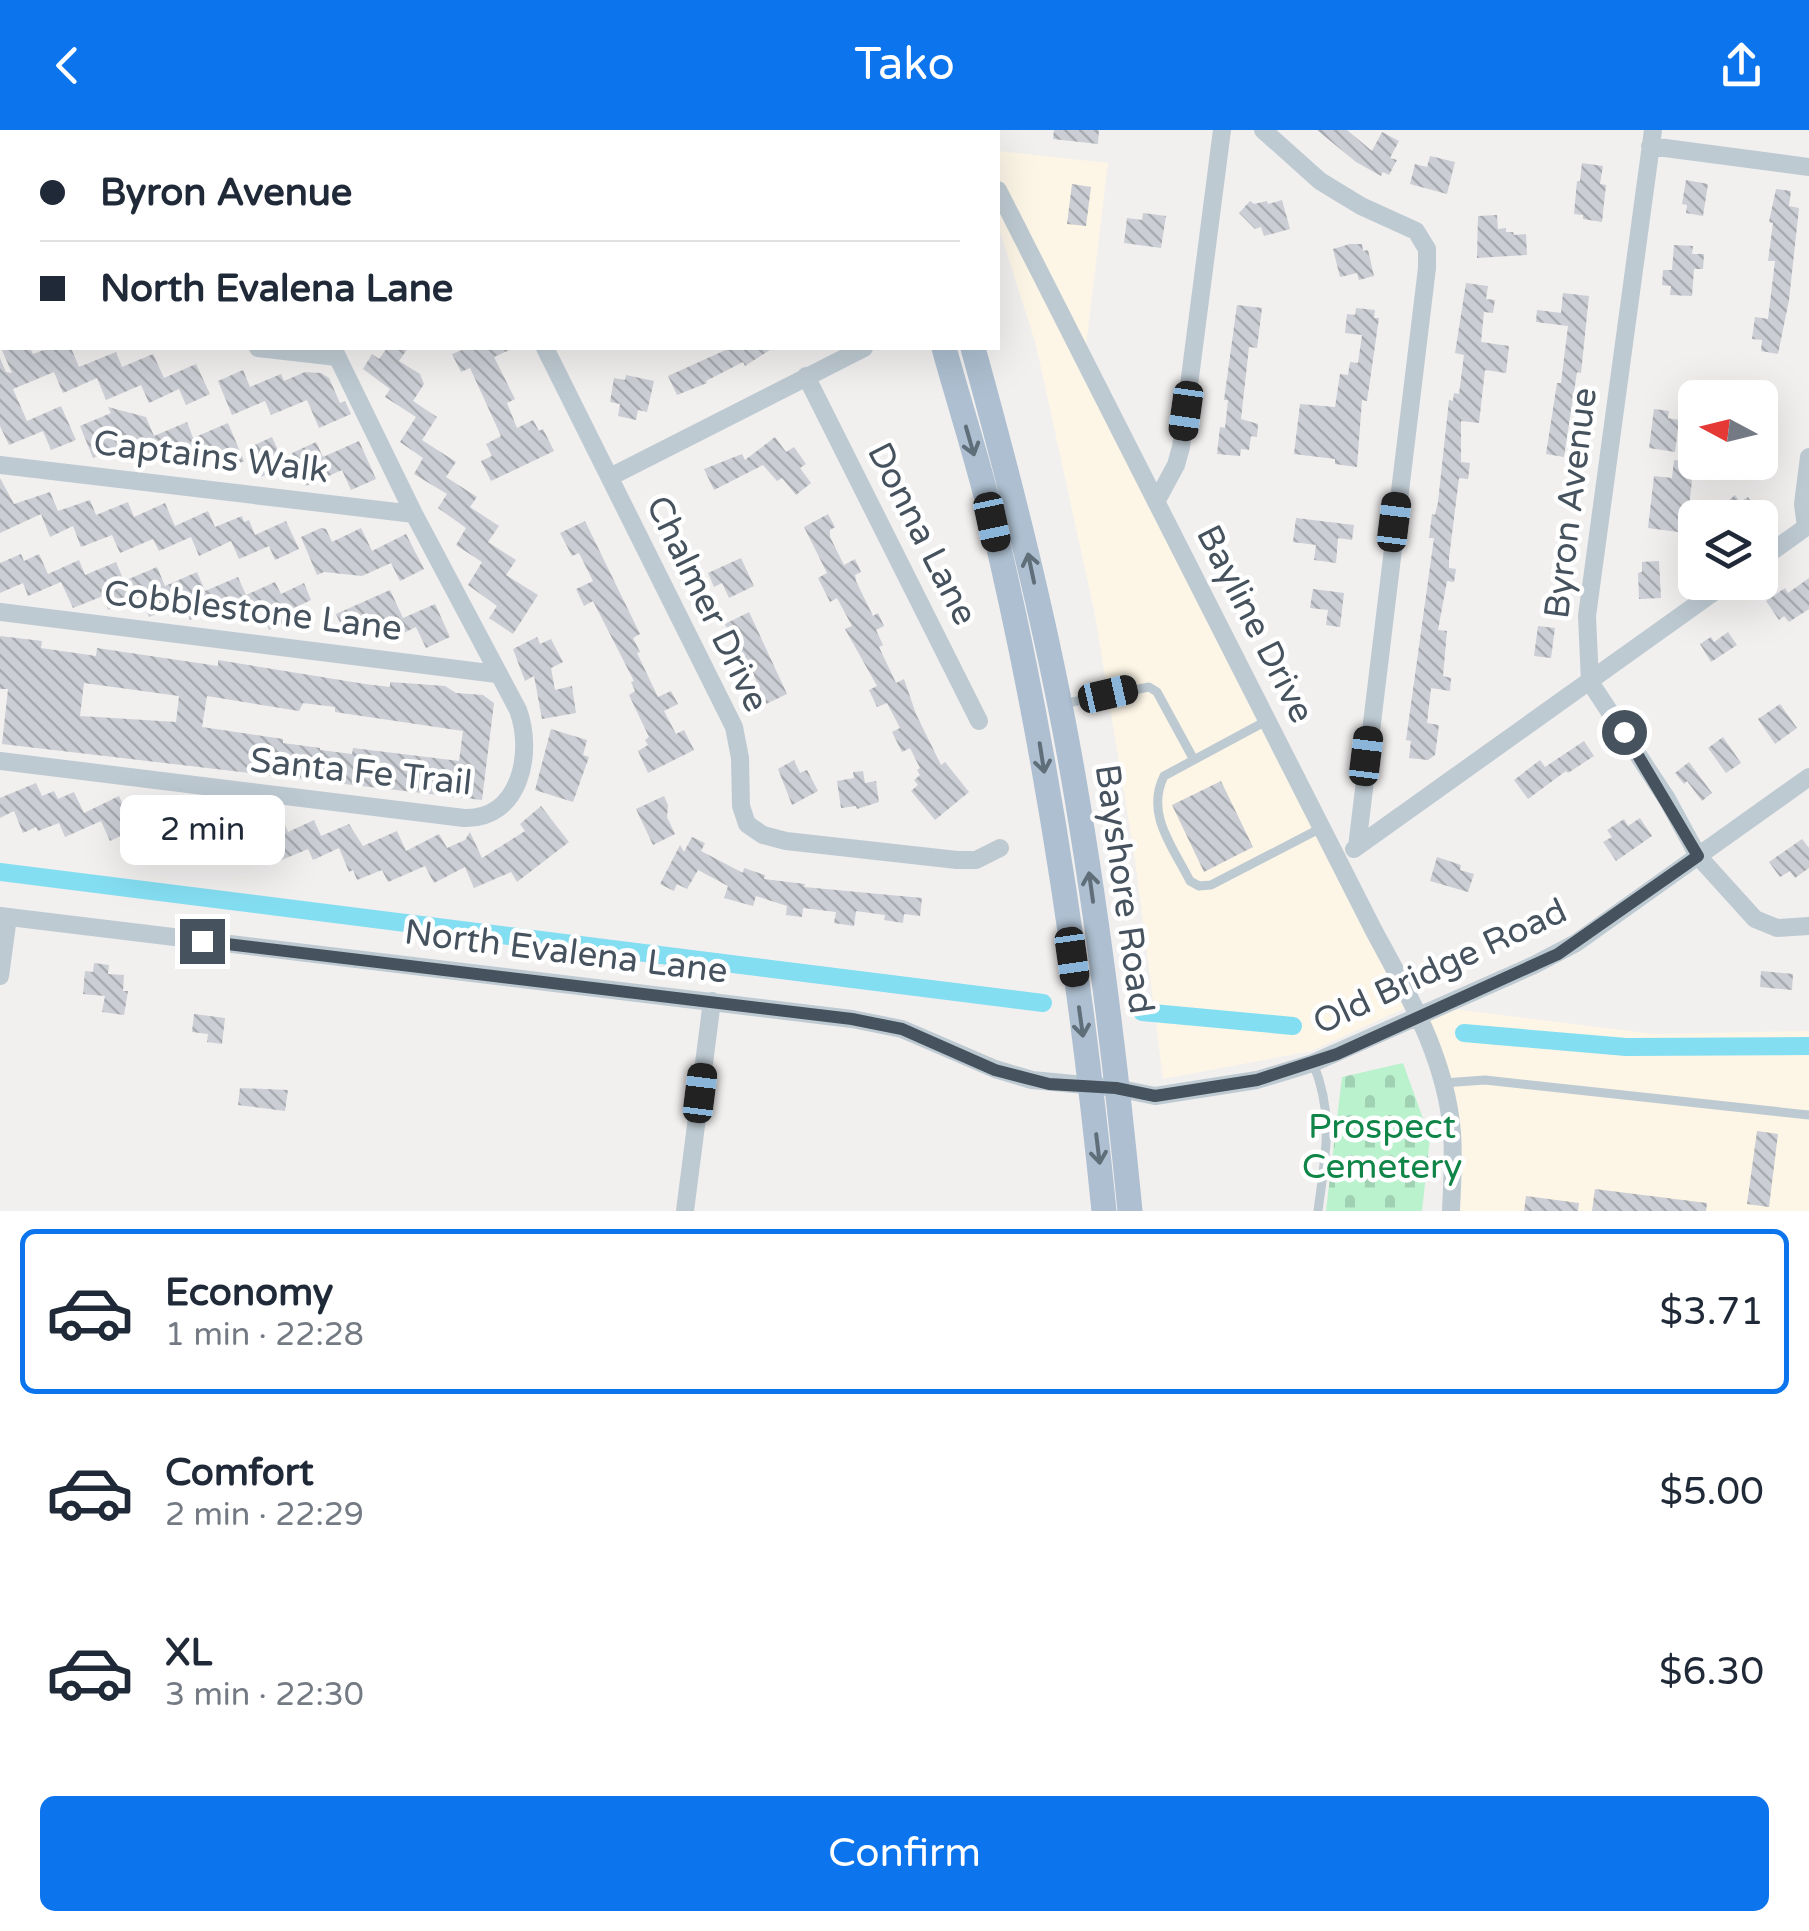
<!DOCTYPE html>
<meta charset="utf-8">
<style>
body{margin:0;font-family:"Varela Round",sans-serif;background:#f6f6f7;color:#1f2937;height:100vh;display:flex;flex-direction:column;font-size:38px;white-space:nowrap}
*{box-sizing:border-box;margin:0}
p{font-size:32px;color:#747a83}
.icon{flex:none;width:55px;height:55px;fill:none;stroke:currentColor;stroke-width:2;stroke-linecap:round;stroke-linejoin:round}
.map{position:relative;height:1081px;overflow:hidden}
.details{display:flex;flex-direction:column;background:#fff;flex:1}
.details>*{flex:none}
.top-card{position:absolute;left:0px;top:0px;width:1000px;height:220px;box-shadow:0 10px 40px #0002;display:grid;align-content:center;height:220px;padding:0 40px;background:#fff}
.needle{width:65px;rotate:277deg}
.tools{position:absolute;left:1678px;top:250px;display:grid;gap:20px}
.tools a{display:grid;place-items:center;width:100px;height:100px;border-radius:15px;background:#fff;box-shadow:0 10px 40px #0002;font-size:50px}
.end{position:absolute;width:45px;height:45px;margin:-22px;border:12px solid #46535e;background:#fff;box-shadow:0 0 0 5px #fff}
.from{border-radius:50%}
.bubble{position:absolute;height:70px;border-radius:15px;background:#fff;box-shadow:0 10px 40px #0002;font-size:32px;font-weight:600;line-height:70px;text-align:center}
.car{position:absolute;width:30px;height:60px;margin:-30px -15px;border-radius:12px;box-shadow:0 0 8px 2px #0007;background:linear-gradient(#222 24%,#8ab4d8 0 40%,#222 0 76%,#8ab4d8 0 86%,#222 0)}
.top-card b{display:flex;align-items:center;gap:35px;height:95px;font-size:38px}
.top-card b+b{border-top:2px solid #e0e1e3}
.top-card i{width:25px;height:25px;background:#1f2937}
ul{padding:18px 0 0;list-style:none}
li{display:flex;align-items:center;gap:30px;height:165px;margin:0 20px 15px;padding:0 20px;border:5px solid transparent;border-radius:15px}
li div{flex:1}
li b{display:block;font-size:38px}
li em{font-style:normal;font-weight:600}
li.on{border-color:#0c75ee}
li>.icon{width:90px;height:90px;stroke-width:1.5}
.primary-button{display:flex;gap:20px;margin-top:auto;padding:20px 40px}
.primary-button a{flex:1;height:115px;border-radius:15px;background:#0c75ee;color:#fff;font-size:40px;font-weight:600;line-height:115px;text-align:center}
header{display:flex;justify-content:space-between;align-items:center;height:130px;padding:0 40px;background:#0c75ee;color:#fff;font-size:45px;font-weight:600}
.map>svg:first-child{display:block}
</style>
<header><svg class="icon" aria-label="back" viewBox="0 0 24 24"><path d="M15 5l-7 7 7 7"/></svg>Tako<svg class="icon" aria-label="share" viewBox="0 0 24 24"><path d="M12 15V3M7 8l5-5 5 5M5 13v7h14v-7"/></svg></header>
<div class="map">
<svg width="1809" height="1081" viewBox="0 0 1809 1081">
<defs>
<pattern id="cemetery-stones" width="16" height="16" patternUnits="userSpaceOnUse" patternTransform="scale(2.5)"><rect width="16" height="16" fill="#baf2ce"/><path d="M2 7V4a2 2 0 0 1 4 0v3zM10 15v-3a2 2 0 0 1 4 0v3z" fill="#a1d1b3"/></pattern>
<pattern id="building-back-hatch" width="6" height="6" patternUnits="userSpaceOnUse" patternTransform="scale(2.5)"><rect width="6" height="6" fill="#cbced4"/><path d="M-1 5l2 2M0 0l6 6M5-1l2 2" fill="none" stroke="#a7aaaf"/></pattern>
</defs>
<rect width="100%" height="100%" fill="#f2efef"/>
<!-- commercial -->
<path fill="#fdf6e7" d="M998 21 1108 33 1086 216 1414 874 1654 904 1809 901V1081H1449V987L1414 874 1311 921 1163 949 1135 729 1094 480 1036 215 998 95Z"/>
<!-- cemetery -->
<path fill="url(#cemetery-stones)" d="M1403 933 1430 1008 1422 1081H1326L1342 947Z"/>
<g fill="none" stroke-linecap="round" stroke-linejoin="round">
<!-- canal -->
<path stroke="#84def2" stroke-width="18" d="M0 742 1043 873
M1142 882 1293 896
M1464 903 1626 917 1809 916"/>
</g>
<!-- building -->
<path fill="url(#building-back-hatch)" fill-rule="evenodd" d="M1054 0H1099L1098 14 1053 9Z
M1317 0H1347L1372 21 1382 2 1399 11 1390 28 1397 30 1389 45 1383 42 1381 46 1356 32Z
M1430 26 1455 32 1447 64 1410 54 1415 34 1427 37Z
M1582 33 1603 36 1600 54 1606 55 1602 92 1583 89V85L1574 84 1577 51H1580Z
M1686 50 1708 54 1703 86 1686 83 1687 75 1682 74Z
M1072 54 1091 57 1086 96 1067 94Z
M1776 59 1791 61 1789 76 1799 78 1789 170 1778 224 1761 221 1762 210 1752 209 1755 187 1768 189 1775 131H1768L1773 93 1769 92Z
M1282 70 1290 99 1264 106 1261 97 1255 99 1239 83 1250 71 1254 74 1267 71 1268 74Z
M1143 83 1166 86 1161 118 1124 113 1127 88 1142 90Z
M1497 85 1498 99 1506 98V102H1513L1514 105 1526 104 1527 125 1477 128 1478 86Z
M1350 114H1362L1363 121 1368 120 1374 146 1359 150 1357 143 1340 147 1333 119Z
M1674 115 1693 116 1692 124H1704L1703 139H1694L1692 166 1670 165 1671 156 1662 155 1663 140H1672Z
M1466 153 1488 156 1486 169 1495 170 1493 183 1484 182 1481 212 1509 216 1506 243 1485 240 1479 293 1461 291V332L1470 333 1468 349 1459 348 1449 428V438L1456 439 1454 452 1447 451 1438 500 1447 501 1443 546 1451 548 1450 561 1431 558 1427 593 1439 595 1435 625 1428 630 1409 628 1411 611 1406 610 1434 408H1429L1432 384 1435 385 1438 372 1449 270 1453 271 1454 263 1459 264 1464 225 1455 223Z
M1563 163 1589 166 1581 243 1577 242 1564 327 1546 324 1557 253H1561L1568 196 1536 192 1537 180 1561 183Z
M1237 175 1262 178 1257 218 1249 217 1241 289 1258 294 1257 307 1251 306 1249 320 1241 319 1240 326 1217 324 1220 297 1225 298 1228 270H1224Z
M1356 178 1375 180 1374 188H1379L1367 271 1362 270 1357 337 1335 334V329L1294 324 1300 274 1335 277 1340 244 1348 245 1350 232 1358 233 1362 205 1345 203 1347 184 1355 185Z
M1 218H30L33 224 49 218H71L79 237 116 222 122 237 153 224 164 248 196 234 210 264 186 275 179 259 149 273 141 255 106 270 97 248 63 263 54 242 13 259 27 291 61 276 76 310 51 320 43 301 9 315 0 296V228L6 242 12 243Z
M387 218H408L399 231 420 244 424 254 413 271 437 287 422 310 456 332 446 347 477 367 470 377 499 396 488 412 516 430 506 445 538 465 513 504 489 488 497 476 468 455 482 432 456 415 466 398 438 378 447 364 414 344 423 328 400 312 416 287 385 267 390 259 363 239 372 224 379 229Z
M467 218H514L494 227 515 269 507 273 517 298 533 290 539 301 543 299 554 321 491 351 481 331 492 326 486 314 501 306 470 238 461 242 452 224Z
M730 218H773L745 236 743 232 706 251 707 253 677 265 668 246Z
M243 240 250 257 281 244 284 251 305 242 321 243 329 248 340 273 345 271 351 284 319 298 307 270 271 285 265 271 232 285 218 251Z
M626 245 654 251 647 282 638 280 636 290 618 286 620 274 610 272 614 248 625 250Z
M108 277 146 287 154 306 187 292 193 308 228 293 244 331 221 342 214 328 188 340 184 331 177 334 171 319 137 331 129 313 93 328 80 296 111 283Z
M1654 279 1669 281 1668 288 1679 290 1675 322 1649 318Z
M272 307 285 336 261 347 248 318Z
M775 307 786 322 794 317 806 334 800 338 811 353 796 365 782 348 777 351 763 335 714 360 704 339 742 324 745 330Z
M359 311 376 349 351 360 342 340 306 356 292 323 316 312 323 327Z
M1674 330 1689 332 1688 341 1693 342 1686 403 1648 398 1654 346 1672 348Z
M0 348 14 374 50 362 58 381 90 370 96 385 128 372 134 387 165 373 175 396 208 381 215 397 242 386 244 392 249 390 255 405 286 391 299 419 275 430 269 416 239 429 231 411 199 426 191 407 159 421 153 409 120 423 112 405 81 417 73 396 50 407 41 384 0 403Z
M1735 365 1740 372 1748 367 1758 381 1749 388H1707Z
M828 384 835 397 830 400V407L844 435 855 429 861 442 855 445 856 451 873 486 878 483 884 496 876 500 883 515 879 517 896 553 904 549 916 584 941 635 945 632 969 662 935 690 911 661 918 655 914 650 920 645 917 640 920 638 910 618 902 622 892 602 900 598 887 573 877 577 869 560 877 556 845 499 852 496 837 468 830 472 818 448 827 443 804 397Z
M1296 388 1354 395 1352 410 1338 408 1336 433 1314 430 1316 415 1293 412Z
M585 391 640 504 633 508 640 522 637 523 658 567 671 561 678 574 664 581 676 604 684 600 694 620 648 643 638 621 648 615 645 610 649 607 629 565 635 561 631 552 634 551 593 471 584 476 576 459 593 451 579 423 572 426 560 403Z
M321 398 326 399 332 412 361 398 372 421 406 404 424 439 400 451 391 433 362 446 324 442 317 445 301 407Z
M21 424 24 431 39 424 48 444 79 430 85 445 116 432 124 451 157 437 165 456 197 442 205 461 238 447 246 465 275 452 281 464 304 453 311 470 292 479 296 488 269 500 259 476 227 490 221 476 190 490 183 472 149 487 141 467 108 480 103 466 73 478 61 452 28 466 23 453 0 463V433Z
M741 428 754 456 729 468 722 453 714 457 708 443Z
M1659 431 1661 468 1639 469 1638 443 1642 442V432Z
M1809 448V479L1789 492 1784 486 1779 490 1766 471 1785 458 1788 463Z
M1313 459 1344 463 1340 497 1326 495 1328 480 1310 478Z
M390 460 403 488 435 474 450 507 426 518 416 497 385 512 376 493 346 506 336 484Z
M749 482 787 564 766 574 747 529 741 532 725 494Z
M1538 496 1555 498 1551 528 1534 526Z
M1728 502 1737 515 1711 532 1700 514 1711 507 1714 512Z
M0 506 42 511 41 518 96 526 97 518 218 536V530L365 554 390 557V552L445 556 456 563 483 565 494 573 482 670 2 614 8 559H0ZM84 553 179 566 176 592 80 586ZM207 566 299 581 303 573 335 577V582L463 601 459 631 353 618 352 624 320 620V618L283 613V609L202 597Z
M537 507 540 514 551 509 563 532 551 538 555 560 572 556 576 583 542 589 534 546 525 551 513 519Z
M1780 574 1797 598 1775 614 1758 589Z
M551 599 587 610 583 625 589 627 573 672 535 660Z
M1723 607 1741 633 1726 643 1708 618Z
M1584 611 1594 626 1568 643 1566 641 1528 669 1514 650 1540 630 1545 637Z
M794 630 800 643 807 640 818 661 792 675 778 639Z
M1689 632 1712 663 1702 671 1687 651 1684 654 1675 643Z
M863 641 865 653 876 651 879 672 857 679 856 676 841 678 837 651 854 648 853 642Z
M1221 651 1253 717 1204 742 1172 675Z
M36 653 42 666 54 661 58 669 74 662 84 683 119 666 128 686 158 673 165 691 198 677 205 692 221 686 224 692 240 685 247 702 282 688 288 702 314 690 321 706 349 694 363 716 397 701 406 721 439 704 447 718 465 710 470 702 482 728 525 701 520 694 541 676 569 712 517 752 511 742 474 758 465 737 434 753 425 736 388 752 382 740 357 750 353 740 349 742 339 718 313 730 308 719 272 734 266 719 232 734 224 716 192 729 183 709 149 723 138 698 110 711 101 691 65 707 59 693 38 701 36 697 23 703 14 681 0 688V668Z
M664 666 668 675 667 687 675 704 653 715 636 679Z
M1640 688 1652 706 1616 731 1603 712 1612 707 1607 700 1624 689 1628 696Z
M692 707 705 713 701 721 743 743 744 738 765 745 764 749 805 754 804 757 922 768 920 786 904 784 903 793 884 790 885 785 856 781 854 796 834 793 836 782 803 778 802 787 786 785 787 776 756 766 753 776 724 768 728 756 698 740 687 759 677 754 674 761 660 754 680 715 684 722Z
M1802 709 1809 718V738L1795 748 1790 741 1780 747 1769 732Z
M1437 727 1461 735 1460 740 1474 744 1468 762 1430 751Z
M94 833 109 835 108 844 124 845 123 861H128L124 885 102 882 105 866 83 864 85 841 93 842Z
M1761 841 1793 844 1792 860 1760 857Z
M194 884 225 888 222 914 207 912 208 904 192 902Z
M240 958 288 960 285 981 238 975Z
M1757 1001 1778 1004 1769 1077 1747 1074Z
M1595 1059 1707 1073 1706 1081H1592Z
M1526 1066 1579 1073 1578 1081H1524Z"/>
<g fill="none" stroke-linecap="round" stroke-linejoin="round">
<!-- service -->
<path stroke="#becad2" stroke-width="9" d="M1062 574 1149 557 1157 562 1194 630
M1268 590 1164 646C1145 684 1173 717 1190 751L1199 756 1211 755 1323 697
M1313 933C1335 986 1325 1026 1318 1081
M1443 953 1485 950 1809 985"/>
<!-- minor -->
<path stroke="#becad2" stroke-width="18" d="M225 0 226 2
M1263 0 1320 51 1361 76 1416 101 1427 119V138L1357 717
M1653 0 1587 486 1590 552 1667 669 1698 726 1755 789 1777 798 1809 796
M760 2 765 0
M1650 16 1809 37
M0 37H2
M998 60 1374 801C1409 866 1446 928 1452 1003 1454 1029 1452 1055 1451 1081
M0 187H2
M258 218 337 227
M545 218 734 597 740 628 741 676 747 694 763 705 786 711 957 730H976L1000 718
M806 246 979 591
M0 335 414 384
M610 347 864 218
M1156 372 1176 335 1181 317 1222 0
M1806 397 1803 374 1809 327
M1760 430 1809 395
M0 482 497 544
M0 631 464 688C520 690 534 623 518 580L414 384 333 218
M1354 719 1728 452
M0 786 852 889 902 899 995 939 1032 950 1116 958 1155 966 1257 950 1313 933 1534 835 1576 813 1809 647
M0 846 8 787
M685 1081 712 871"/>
<!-- primary -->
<path stroke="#adbfd0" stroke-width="25" d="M873 0 874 2
M905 0 906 2
M944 218C960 276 979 334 993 393 1047 618 1081 850 1104 1081
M973 218C1012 359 1048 501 1073 645 1098 789 1116 936 1130 1081"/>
</g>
<!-- one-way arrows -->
<defs><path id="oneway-shaft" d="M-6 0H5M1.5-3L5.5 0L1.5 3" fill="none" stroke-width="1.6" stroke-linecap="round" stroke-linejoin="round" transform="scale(2.5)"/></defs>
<g stroke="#606e7a">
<use href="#oneway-shaft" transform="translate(970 311) rotate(74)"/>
<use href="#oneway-shaft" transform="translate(1031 438) rotate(-102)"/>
<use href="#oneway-shaft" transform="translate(1042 628) rotate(81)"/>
<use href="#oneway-shaft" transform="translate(1091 757) rotate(-98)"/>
<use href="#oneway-shaft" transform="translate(1081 892) rotate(82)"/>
<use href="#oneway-shaft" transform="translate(1098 1019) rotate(83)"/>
</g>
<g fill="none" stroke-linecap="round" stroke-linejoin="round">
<!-- route -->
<path stroke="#46535e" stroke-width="12" d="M202 811 852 889 902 899 995 940 1049 954 1116 958 1155 966 1257 950 1337 924 1558 824 1698 726 1624 602"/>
</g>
<g text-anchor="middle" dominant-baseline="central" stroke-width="9" stroke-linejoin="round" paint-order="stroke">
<!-- street labels -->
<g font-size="35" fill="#46535e" stroke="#fff">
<text transform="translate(211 327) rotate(7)">Captains Walk</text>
<text transform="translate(1571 373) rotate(-83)">Byron Avenue</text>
<text transform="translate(922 404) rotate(63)">Donna Lane</text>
<text transform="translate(707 474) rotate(64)">Chalmer Drive</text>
<text transform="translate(253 481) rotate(7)">Cobblestone Lane</text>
<text transform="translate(1255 494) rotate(63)">Bayline Drive</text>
<text transform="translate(361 642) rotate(6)">Santa Fe Trail</text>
<text transform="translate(1124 759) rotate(82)">Bayshore Road</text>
<text transform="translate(566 822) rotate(7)">North Evalena Lane</text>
<text transform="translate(1440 837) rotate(-25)">Old Bridge Road</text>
</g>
<!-- park labels -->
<g font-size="35" fill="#108548" stroke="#fff">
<text x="1382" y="997">Prospect<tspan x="1382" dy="40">Cemetery</tspan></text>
</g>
</g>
</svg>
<div class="tools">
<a><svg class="needle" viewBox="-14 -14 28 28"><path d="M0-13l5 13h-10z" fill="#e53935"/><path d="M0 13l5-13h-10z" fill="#747a83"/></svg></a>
<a><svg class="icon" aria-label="layers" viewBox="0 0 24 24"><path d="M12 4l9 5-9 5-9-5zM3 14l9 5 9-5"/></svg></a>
</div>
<i class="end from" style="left:1624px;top:602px"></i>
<i class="end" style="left:202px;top:811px"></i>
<div class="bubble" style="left:120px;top:665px;width:165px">2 min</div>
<i class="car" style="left:1186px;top:281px;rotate:188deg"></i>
<i class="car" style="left:992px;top:392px;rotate:168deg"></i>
<i class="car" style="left:1394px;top:392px;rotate:7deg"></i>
<i class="car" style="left:1108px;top:564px;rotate:77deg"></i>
<i class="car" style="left:1366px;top:626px;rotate:7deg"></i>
<i class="car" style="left:1072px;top:827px;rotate:172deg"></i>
<i class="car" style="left:700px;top:963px;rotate:7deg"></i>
<div class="top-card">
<b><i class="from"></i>Byron Avenue</b>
<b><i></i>North Evalena Lane</b>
</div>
</div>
<section class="details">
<ul>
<li class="on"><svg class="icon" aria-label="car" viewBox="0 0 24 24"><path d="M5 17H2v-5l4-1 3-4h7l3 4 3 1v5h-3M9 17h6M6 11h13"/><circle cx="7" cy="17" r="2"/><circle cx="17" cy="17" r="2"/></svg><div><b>Economy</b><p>1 min · 22:28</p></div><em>$3.71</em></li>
<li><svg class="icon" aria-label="car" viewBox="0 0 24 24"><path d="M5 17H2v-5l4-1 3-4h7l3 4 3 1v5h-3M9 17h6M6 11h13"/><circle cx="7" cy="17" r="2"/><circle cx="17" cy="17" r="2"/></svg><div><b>Comfort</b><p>2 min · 22:29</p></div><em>$5.00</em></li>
<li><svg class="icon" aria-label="car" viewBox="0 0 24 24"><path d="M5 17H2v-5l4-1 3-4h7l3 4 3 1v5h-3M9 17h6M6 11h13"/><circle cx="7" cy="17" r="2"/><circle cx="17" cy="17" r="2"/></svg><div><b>XL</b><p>3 min · 22:30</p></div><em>$6.30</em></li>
</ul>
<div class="primary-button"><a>Confirm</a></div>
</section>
